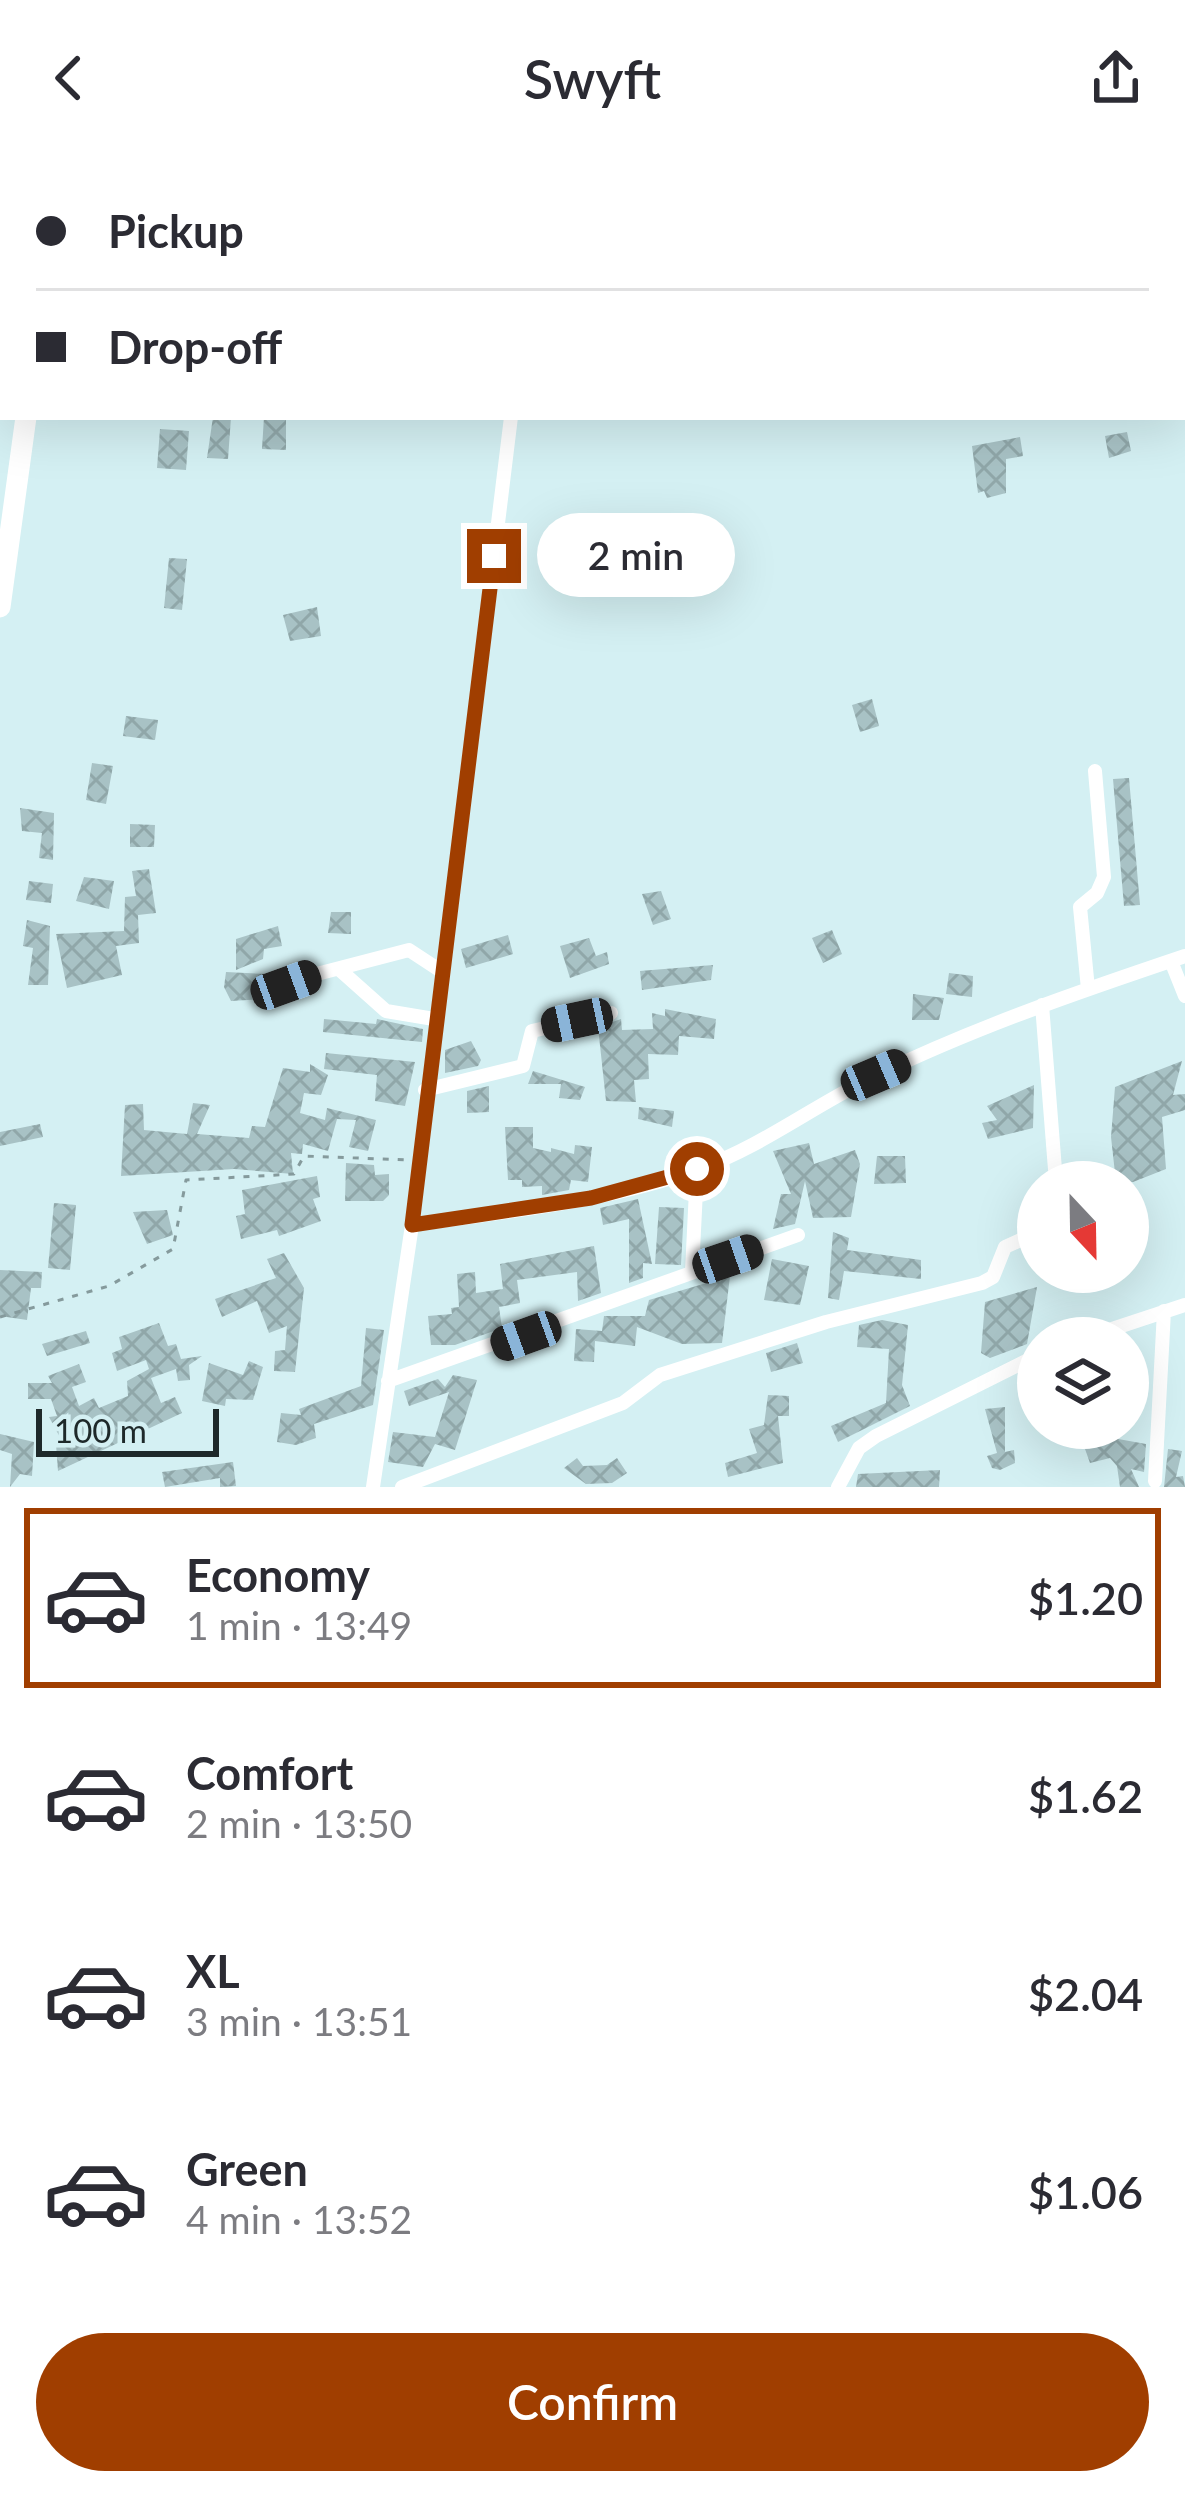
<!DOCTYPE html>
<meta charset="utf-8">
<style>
body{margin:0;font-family:Lato,sans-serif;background:#f2f2f3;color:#2b2b33;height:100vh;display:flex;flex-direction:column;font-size:45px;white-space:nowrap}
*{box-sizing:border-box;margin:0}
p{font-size:39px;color:#7c7c81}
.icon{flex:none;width:66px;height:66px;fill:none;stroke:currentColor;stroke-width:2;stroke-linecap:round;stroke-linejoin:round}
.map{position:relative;height:1331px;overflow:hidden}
.details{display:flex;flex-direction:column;background:#fff;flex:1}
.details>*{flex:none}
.banner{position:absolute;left:0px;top:0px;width:1185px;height:264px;box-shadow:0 12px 48px #0002;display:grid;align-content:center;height:264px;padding:0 36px;background:#fff}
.needle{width:78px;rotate:158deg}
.controls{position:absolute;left:1017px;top:1005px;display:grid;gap:24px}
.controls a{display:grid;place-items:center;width:132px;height:132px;border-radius:50%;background:#fff;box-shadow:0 12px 48px #0002;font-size:60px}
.scale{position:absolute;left:36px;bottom:30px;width:183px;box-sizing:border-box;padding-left:12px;border:6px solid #1e292a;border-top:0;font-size:33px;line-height:42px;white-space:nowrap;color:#1e292a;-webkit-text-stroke:9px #d4f0f3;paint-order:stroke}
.end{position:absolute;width:54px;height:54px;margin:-27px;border:15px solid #a03e00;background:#fff;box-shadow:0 0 0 6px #fff}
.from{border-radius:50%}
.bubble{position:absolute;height:84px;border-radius:42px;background:#fff;box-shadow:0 12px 48px #0002;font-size:39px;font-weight:600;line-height:84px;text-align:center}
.car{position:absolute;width:36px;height:72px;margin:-36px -18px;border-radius:15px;box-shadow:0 0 9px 3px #0007;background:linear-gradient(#222 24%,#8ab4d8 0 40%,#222 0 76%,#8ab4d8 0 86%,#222 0)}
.banner b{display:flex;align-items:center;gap:42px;height:114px;font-size:45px}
.banner b+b{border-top:3px solid #e1e1e2}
.banner i{width:30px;height:30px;background:#2b2b33}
ul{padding:21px 0 0;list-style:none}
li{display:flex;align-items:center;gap:36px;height:180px;margin:0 24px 18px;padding:0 12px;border:6px solid transparent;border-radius:0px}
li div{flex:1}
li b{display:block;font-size:45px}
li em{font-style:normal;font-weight:600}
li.selected{border-color:#a03e00}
li>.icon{width:108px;height:108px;stroke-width:1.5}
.cta{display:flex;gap:24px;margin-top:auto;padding:24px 36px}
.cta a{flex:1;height:138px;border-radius:72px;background:#a03e00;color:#fff;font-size:48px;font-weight:600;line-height:138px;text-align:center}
header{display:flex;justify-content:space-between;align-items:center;height:156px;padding:0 36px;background:#fff;font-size:54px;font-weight:600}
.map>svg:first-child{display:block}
</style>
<header><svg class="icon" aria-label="back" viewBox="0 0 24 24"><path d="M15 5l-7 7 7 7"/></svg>Swyft<svg class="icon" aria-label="share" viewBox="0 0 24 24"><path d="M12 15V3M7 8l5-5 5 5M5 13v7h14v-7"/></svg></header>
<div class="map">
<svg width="1185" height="1331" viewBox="0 0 1185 1331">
<defs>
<pattern id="forest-firs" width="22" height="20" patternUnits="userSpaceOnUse" patternTransform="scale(3)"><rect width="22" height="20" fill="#ddc7be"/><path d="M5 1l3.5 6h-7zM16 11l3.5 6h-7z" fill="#bdaba3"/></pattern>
<pattern id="building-cross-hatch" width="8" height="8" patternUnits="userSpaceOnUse" patternTransform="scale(3)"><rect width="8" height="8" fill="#a8c2c5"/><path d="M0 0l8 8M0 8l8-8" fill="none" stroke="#90a7a9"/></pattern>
</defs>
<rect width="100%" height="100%" fill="#d4f0f3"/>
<!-- forest -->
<path fill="url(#forest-firs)" d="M116 0H417L116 3Z"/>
<!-- building -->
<path fill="url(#building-cross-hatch)" d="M213 261H231L228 303 207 302Z
M264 261H286V294L262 293Z
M160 273 189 275 186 314 157 312Z
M1127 276 1131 295 1109 302 1105 280Z
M1020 281 1023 300 1006 303V337L987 342 984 335 978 337 972 290Z
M169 402 187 403 182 454 164 452Z
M317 451 321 480 290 485 283 459Z
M872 543 879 570 860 576 852 549Z
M126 560 158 564 155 584 123 580Z
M92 607 113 610 106 648 86 644Z
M1129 622 1140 749 1124 750 1113 623Z
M20 652 54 657 53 704 39 702 42 677 22 675Z
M130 668 155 669 154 691H130Z
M149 713 156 757 138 759 139 787 116 790 122 819 67 832 56 778 124 775 125 741 136 740 132 715Z
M84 721 114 725 109 753 76 745Z
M29 725 53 728 51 747 26 744Z
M661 735 671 763 653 769 642 738Z
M331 756H351V778L328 777Z
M27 764 50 770 48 829H28L33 792 23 790Z
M278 770 282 790 264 793 263 803 236 814V783Z
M832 774 842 798 823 807 812 782Z
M508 779 513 798 466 812 461 793Z
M589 782 596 800 607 796 609 808 570 822 560 790Z
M713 809 711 824 642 834 640 815Z
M226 816 266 818 262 843 231 845 224 831Z
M949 817 973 820 972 841 946 838Z
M913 838 944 842 939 864H912Z
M665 853 716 863 714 883 679 880 678 899 648 898 649 923 634 924 636 946 606 945 598 871 621 863 622 874 653 873 652 857 665 860Z
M324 863 376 868 377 863 423 873 422 886 323 876Z
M471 885 481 904 478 910 445 917V894Z
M326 897 415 906 405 950 375 945 377 919 324 913Z
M1182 905 1173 939 1185 938V954L1162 961 1166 1013 1133 1026H1116L1111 981 1115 931Z
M310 908 328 919 321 939 304 937 300 957 325 964 327 952 376 964 368 995 349 991 356 964 337 963 328 995 303 988 302 998 291 997 293 1018 234 1013 121 1020 125 949 143 948 144 974 187 978 193 947 210 949 197 978 249 982 252 970 265 971 283 912 310 916Z
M533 915 585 931 580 944 559 942 561 928H528Z
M1034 929 1033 972 988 983 982 967 997 964 987 950Z
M489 930V956L467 957V935Z
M639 951 674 955 672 971 638 963Z
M40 968 43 981 0 990V976Z
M505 971H533V992L551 996V992L574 998 575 989 592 991 588 1026 571 1024 569 1034 542 1039V1030L522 1031V1024H508Z
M809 987 814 1008 855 994 860 1008 851 1061 813 1062 805 1025 795 1068 773 1073 781 1038H791L773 995Z
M877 1000H905L906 1027 874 1028Z
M346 1007 374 1009 375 1019 389 1018V1039L383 1045H345Z
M317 1020 320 1041 313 1043 321 1065 279 1080 277 1074 241 1083 236 1060 245 1058 242 1034Z
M638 1043 652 1108 643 1107V1122L629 1127V1063L603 1069 600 1052Z
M54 1047 76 1049 70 1114 48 1112Z
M659 1051 684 1052 681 1109 655 1108Z
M167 1054 173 1079 147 1088 133 1056Z
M833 1076 849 1082 847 1094 921 1104V1123L844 1115 839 1144 828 1142Z
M594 1090 601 1137 578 1145 577 1116 517 1124 520 1147 499 1151 502 1172 455 1189H431L428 1160 452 1158 451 1152 459 1151 457 1118 475 1116 476 1137 503 1133 500 1108Z
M284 1097 304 1132 295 1216 274 1215 275 1195 285 1194 287 1170 269 1177 257 1145 222 1161 215 1143 276 1122 267 1103Z
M772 1103 809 1110 800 1149 764 1144Z
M0 1114 42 1116 41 1132H31L27 1164 0 1160Z
M730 1120 722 1187 682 1188 637 1171 635 1190 595 1185 594 1206 574 1205 576 1173 602 1175 604 1160H645L649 1144Z
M1037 1131 1027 1188 990 1202 981 1197 985 1146Z
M882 1164 908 1169 902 1229 910 1250 838 1286 831 1270 886 1247 889 1193 857 1191 859 1169Z
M159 1167 168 1190 176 1188 181 1203 202 1200 189 1209 190 1224 178 1225 176 1213 151 1222 161 1247 175 1241 182 1257 58 1315 56 1288 62 1285 49 1261 57 1260 51 1243H28V1227H52L48 1220 79 1208 86 1226 72 1231 79 1250 94 1242 99 1252 128 1240 127 1225 149 1213 146 1204 117 1215 112 1197 122 1193 119 1181Z
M366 1172 384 1174 373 1249 314 1268 316 1282 296 1289 277 1286 281 1257 301 1259 299 1253 361 1230Z
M86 1175 90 1187 47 1200 42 1188Z
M797 1187 803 1207 771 1216 766 1197Z
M249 1205 263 1211 253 1244 226 1243 225 1250 202 1245 209 1207 243 1219Z
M453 1219 477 1224 455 1294 435 1288 423 1311 388 1306 393 1276 435 1281 449 1236 409 1250 404 1235 438 1223 445 1231Z
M768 1239 789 1240V1260H778L783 1307 728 1321 725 1307 757 1297 749 1273 764 1269Z
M1005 1251V1296L1014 1294 1015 1307 1000 1314 992 1312 987 1300 997 1297 985 1253Z
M0 1278 34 1286 32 1320 20 1318 10 1331 12 1298 0 1294Z
M1107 1281 1146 1288 1144 1316 1131 1313 1139 1331H1120L1117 1310 1110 1302 1090 1307 1085 1293 1106 1289Z
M1168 1293 1182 1295 1176 1321 1183 1320 1185 1331H1164Z
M577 1302 583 1310 607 1309 617 1302 627 1317 612 1327 586 1328 564 1312Z
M233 1306 236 1330 220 1331V1322L165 1331 162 1316Z
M940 1314 939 1331H856L858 1318Z"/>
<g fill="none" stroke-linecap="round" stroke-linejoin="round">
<!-- path -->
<path stroke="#859a9c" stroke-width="3" stroke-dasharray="6 9" stroke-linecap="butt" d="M0 1161 109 1130 173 1093 186 1024 294 1018 304 1000 408 1004"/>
<!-- minor -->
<path stroke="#fff" stroke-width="14" d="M544 3 545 0
M0 163H3
M1171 805 1185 840
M340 814 386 855 434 863
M1088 833 1080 751 1097 737 1104 721 1095 615
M271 836 313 819 409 794 441 815
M1042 849 1056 1026
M425 934 523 910 532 875 611 857
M412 1069C508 1055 607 1046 699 1013 763 990 816 948 877 919 976 871 1081 835 1185 800
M692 1115 697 1014
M1085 1182 1185 1149
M388 1225 798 1079
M1155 1325 1164 1155
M373 1331 412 1069 511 261
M402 1331 623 1247 660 1219 826 1166 982 1127 993 1121 1005 1091 1038 1076
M838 1331 859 1292 876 1280 1038 1199"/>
<!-- highway -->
<path stroke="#fff" stroke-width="21" d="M65 3V0
M0 451 26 261"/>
</g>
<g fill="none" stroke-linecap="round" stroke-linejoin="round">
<!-- route -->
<path stroke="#a03e00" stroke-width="15" d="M494 400 412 1069 591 1042 697 1013"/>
</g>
</svg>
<div class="controls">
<a><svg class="needle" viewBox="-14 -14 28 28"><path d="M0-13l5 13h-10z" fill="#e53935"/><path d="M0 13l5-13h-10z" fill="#7c7c81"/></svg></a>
<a><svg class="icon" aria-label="layers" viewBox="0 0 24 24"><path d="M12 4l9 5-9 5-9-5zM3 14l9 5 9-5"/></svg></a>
</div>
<div class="scale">100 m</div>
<i class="end from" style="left:697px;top:1013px"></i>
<i class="end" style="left:494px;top:400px"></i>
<div class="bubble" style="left:537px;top:357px;width:198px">2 min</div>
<i class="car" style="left:286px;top:829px;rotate:70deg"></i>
<i class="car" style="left:577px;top:864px;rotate:258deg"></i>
<i class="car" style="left:876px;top:919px;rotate:67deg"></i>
<i class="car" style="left:728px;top:1103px;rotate:71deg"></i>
<i class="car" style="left:526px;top:1180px;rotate:250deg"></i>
<div class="banner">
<b><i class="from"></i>Pickup</b>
<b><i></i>Drop-off</b>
</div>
</div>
<section class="details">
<ul>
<li class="selected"><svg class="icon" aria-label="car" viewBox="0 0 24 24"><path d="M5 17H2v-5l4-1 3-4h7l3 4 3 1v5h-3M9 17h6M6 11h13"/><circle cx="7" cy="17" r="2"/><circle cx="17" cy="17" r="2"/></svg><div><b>Economy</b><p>1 min · 13:49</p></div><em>$1.20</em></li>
<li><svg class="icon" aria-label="car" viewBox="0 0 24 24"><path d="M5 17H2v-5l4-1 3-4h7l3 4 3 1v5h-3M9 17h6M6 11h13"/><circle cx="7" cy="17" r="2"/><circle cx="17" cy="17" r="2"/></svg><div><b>Comfort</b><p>2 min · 13:50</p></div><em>$1.62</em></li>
<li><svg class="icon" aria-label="car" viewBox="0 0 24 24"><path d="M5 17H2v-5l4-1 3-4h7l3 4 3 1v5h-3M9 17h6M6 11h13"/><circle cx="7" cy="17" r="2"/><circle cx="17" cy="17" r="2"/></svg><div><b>XL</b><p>3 min · 13:51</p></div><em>$2.04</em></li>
<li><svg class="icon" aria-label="car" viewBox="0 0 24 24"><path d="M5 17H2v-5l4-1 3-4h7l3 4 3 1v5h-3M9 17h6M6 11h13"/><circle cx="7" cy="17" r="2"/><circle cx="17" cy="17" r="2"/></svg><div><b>Green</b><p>4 min · 13:52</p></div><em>$1.06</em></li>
</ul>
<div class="cta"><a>Confirm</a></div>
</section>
